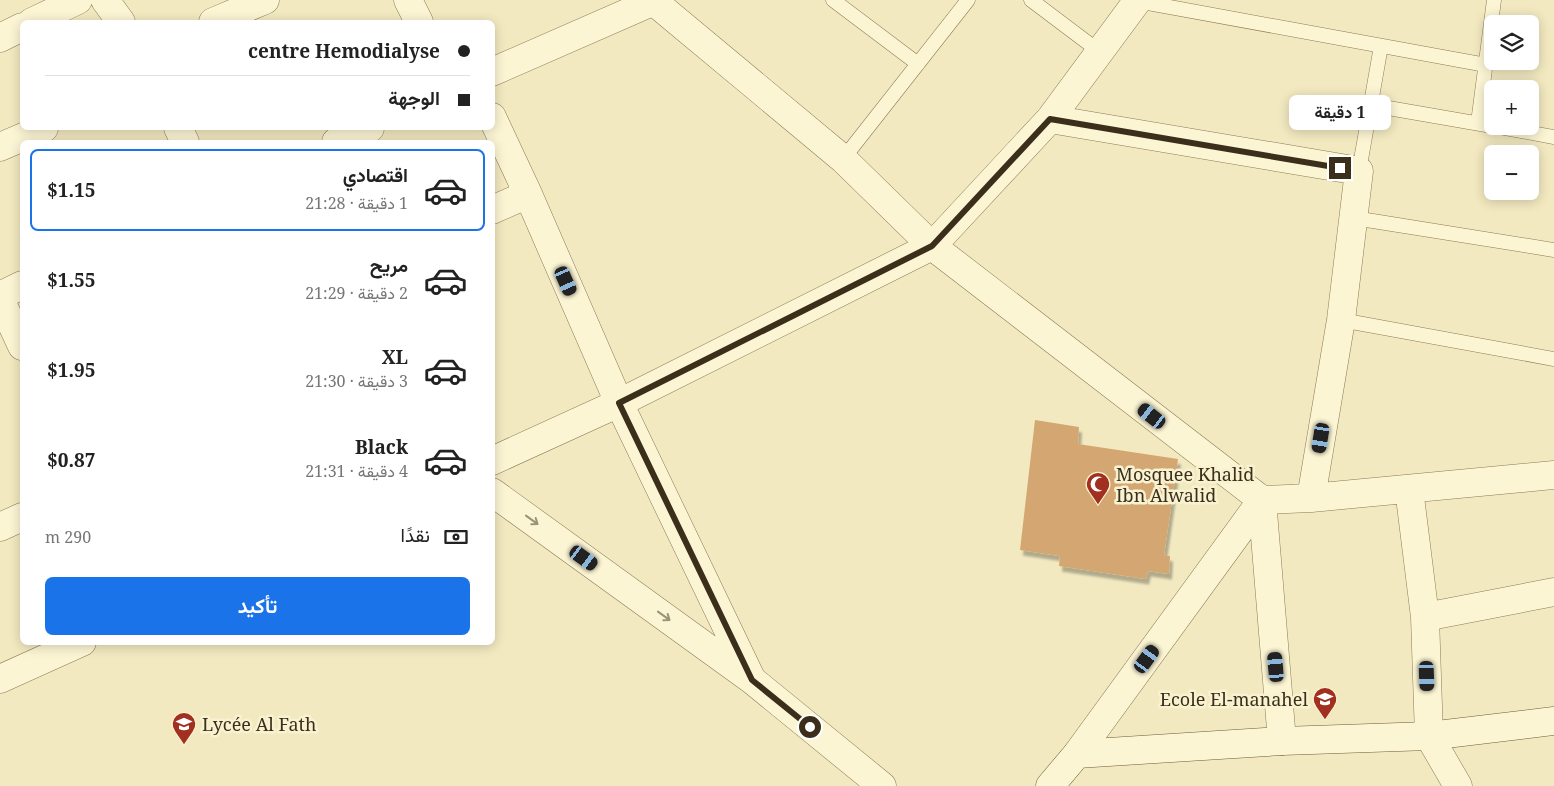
<!DOCTYPE html>
<html lang="ar">
<meta charset="utf-8">
<style>
body{margin:0;font-family:"Noto Serif",Vazirmatn,serif;background:#f6f6f6;color:#222;direction:rtl;height:100vh;display:flex;flex-direction:column;font-size:19px;white-space:nowrap}
*{box-sizing:border-box;margin:0}
p{font-size:16px;color:#767676}
.icon{flex:none;width:28px;height:28px;fill:none;stroke:currentColor;stroke-width:2;stroke-linecap:round;stroke-linejoin:round}
.map{position:relative;flex:1;overflow:hidden;direction:ltr}
.side{position:absolute;left:20px;top:140px;width:475px;height:505px;display:flex;flex-direction:column;background:#fff;border-radius:8px;box-shadow:0 2px 12px #0003;direction:rtl}
.side>*{flex:none}
.guide{position:absolute;left:20px;top:20px;width:475px;height:110px;border-radius:8px;box-shadow:0 2px 12px #0003;direction:rtl;display:grid;align-content:center;height:110px;padding:0 25px;background:#fff}
.buttons{position:absolute;left:1484px;top:15px;display:grid;gap:10px}
.buttons a{display:grid;place-items:center;width:55px;height:55px;border-radius:8px;background:#fff;box-shadow:0 2px 12px #0003;font-size:25px}
.end{position:absolute;width:22px;height:22px;margin:-11px;border:6px solid #3b2f1c;background:#fff;box-shadow:0 0 0 2px #fff}
.from{border-radius:50%}
.bubble{position:absolute;height:35px;border-radius:8px;background:#fff;box-shadow:0 2px 12px #0003;font-size:16px;font-weight:700;line-height:35px;text-align:center;direction:rtl}
.car{position:absolute;width:15px;height:30px;margin:-15px -8px;border-radius:6px;box-shadow:0 0 4px 1px #0007;background:linear-gradient(#222 24%,#8ab4d8 0 40%,#222 0 76%,#8ab4d8 0 86%,#222 0)}
.guide b{display:flex;align-items:center;gap:18px;height:48px;font-size:19px}
.guide b+b{border-top:1px solid #e0e0e0}
.guide i{width:12px;height:12px;background:#222}
ul{padding:9px 0 0;list-style:none}
li{display:flex;align-items:center;gap:15px;height:82px;margin:0 10px 8px;padding:0 15px;border:2px solid transparent;border-radius:8px}
li div{flex:1}
li b{display:block;font-size:19px}
li em{font-style:normal;font-weight:700}
li.active{border-color:#1a73e8}
li>.icon{width:45px;height:45px;stroke-width:1.5}
.pay{display:flex;align-items:center;gap:12px;height:55px;padding:0 25px;font-size:19px}
.pay p{margin-inline-start:auto}
.cta{display:flex;gap:10px;margin-top:auto;padding:10px 25px}
.cta a{flex:1;height:58px;border-radius:8px;background:#1a73e8;color:#fff;font-size:20px;font-weight:700;line-height:58px;text-align:center}
.map>svg:first-child{display:block}
</style>
<div class="map">
<svg width="1554" height="786" viewBox="0 0 1554 786">
<defs>
<filter id="shadow"><feDropShadow dx="3" dy="5.5" stdDeviation="1" flood-color="#0004"/></filter>
</defs>
<rect width="100%" height="100%" fill="#f2e9c0"/>
<!-- building -->
<path fill="#d4a772" filter="url(#shadow)" d="M1035 420 1079 427 1078 444 1178 459 1164 555 1170 556 1169 574 1148 571 1146 579 1059 566 1060 556 1020 550Z"/>
<g fill="none" stroke-linecap="round" stroke-linejoin="round">
<!-- lane casing -->
<g stroke="#8d7a56" stroke-width="15">
<path id="lane" d="M833 0 918 64
M1031 0 1100 52
M1137 1 1486 65
M1371 105 1492 126
M1478 123 1494 0
M1494 126 1554 137
M843 159 968 0
M1359 171 1381 46
M1354 218 1554 250
M1341 320 1554 359"/>
</g>
<!-- street casing -->
<g stroke="#8d7a56" stroke-width="29">
<path id="street" d="M105 0 121 22
M408 0 419 22
M652 0 843 159 932 246 1262 500 1282 741
M32 22 78 0
M213 22 265 0
M0 38 22 27
M492 72 652 2
M492 117 528 194 619 403 752 680
M1050 119 1359 171 1341 320 1311 498
M178 128 185 142
M336 142 370 128
M0 147 44 128
M492 210 528 194
M0 296 22 285
M0 299 22 346
M492 461 619 403 932 246 1050 119 1138 0
M1409 489 1425 617 1429 736 1458 786
M492 492 752 680 882 786
M0 527 22 517
M1425 617 1554 592
M0 679 82 642
M1077 754 1262 500 1311 498 1554 475"/>
</g>
<!-- secondary casing -->
<g stroke="#6f5b39" stroke-width="29">
<path id="secondary" d="M1050 786 1077 754 1282 741 1429 736 1554 721"/>
</g>
<!-- lane -->
<use href="#lane" stroke="#fcf5d4" stroke-width="14"/>
<!-- street -->
<use href="#street" stroke="#fcf5d4" stroke-width="28"/>
<!-- secondary -->
<use href="#secondary" stroke="#fcf5d4" stroke-width="28"/>
</g>
<!-- one-way arrows -->
<defs><path id="oneway-shaft" d="M-6 0H5M1.5-3L5.5 0L1.5 3" fill="none" stroke-width="1.6" stroke-linecap="round" stroke-linejoin="round" transform="scale(1.25)"/></defs>
<g stroke="#9c9278">
<use href="#oneway-shaft" transform="translate(532 520) rotate(36)"/>
<use href="#oneway-shaft" transform="translate(664 616) rotate(36)"/>
</g>
<g fill="none" stroke-linecap="round" stroke-linejoin="round">
<!-- route -->
<path stroke="#3b2f1c" stroke-width="6" d="M810 727 752 680 619 403 932 246 1050 119 1340 168"/>
</g>
<!-- icons -->
<defs>
<g id="mosque-pin" transform="scale(1.25)"><path d="M0 17L-7.5 6A9.5 9.5 0 1 1 7.5 6Z" fill="#a23020" stroke="#f9f2d0"/><path d="M3.5-4.9A6 6 0 1 0 3.5 4.9A5 5 0 1 1 3.5-4.9Z" fill="#fff"/></g>
<g id="school-pin" transform="scale(1.25)"><path d="M0 17L-7.5 6A9.5 9.5 0 1 1 7.5 6Z" fill="#a23020" stroke="#f9f2d0"/><path d="M0-5L7-2L0 1L-7-2ZM-4 1L0 2.5L4 1V4Q0 6-4 4Z" fill="#fff"/></g>
</defs>
<g fill-rule="evenodd">
<use href="#mosque-pin" x="1098" y="484"/>
<use href="#school-pin" x="1325" y="699"/>
<use href="#school-pin" x="184" y="724"/>
</g>
<g text-anchor="middle" dominant-baseline="central" stroke-width="5" stroke-linejoin="round" paint-order="stroke">
<!-- poi labels -->
<g font-size="18" fill="#3b2f1c" stroke="#f9f2d0" text-anchor="start">
<text x="1116" y="474">Mosquee Khalid<tspan x="1116" dy="21">Ibn Alwalid</tspan></text>
<text x="1308" y="699" text-anchor="end">Ecole El-manahel</text>
<text x="202" y="724">Lycée Al Fath</text>
</g>
</g>
</svg>
<div class="buttons">
<a><svg class="icon" aria-label="layers" viewBox="0 0 24 24"><path d="M12 4l9 5-9 5-9-5zM3 14l9 5 9-5"/></svg></a>
<a>+</a>
<a>−</a>
</div>
<i class="end from" style="left:810px;top:727px"></i>
<i class="end" style="left:1340px;top:168px"></i>
<div class="bubble" style="left:1289px;top:95px;width:102px">1 دقيقة</div>
<i class="car" style="left:566px;top:281px;rotate:156deg"></i>
<i class="car" style="left:1152px;top:416px;rotate:308deg"></i>
<i class="car" style="left:1321px;top:438px;rotate:189deg"></i>
<i class="car" style="left:584px;top:558px;rotate:126deg"></i>
<i class="car" style="left:1147px;top:659px;rotate:36deg"></i>
<i class="car" style="left:1276px;top:667px;rotate:355deg"></i>
<i class="car" style="left:1427px;top:676px;rotate:178deg"></i>
<div class="guide">
<b><i class="from"></i>centre Hemodialyse</b>
<b><i></i>الوجهة</b>
</div>
<section class="side">
<ul>
<li class="active"><svg class="icon" aria-label="car" viewBox="0 0 24 24"><path d="M5 17H2v-5l4-1 3-4h7l3 4 3 1v5h-3M9 17h6M6 11h13"/><circle cx="7" cy="17" r="2"/><circle cx="17" cy="17" r="2"/></svg><div><b>اقتصادي</b><p>1 دقيقة · 21:28</p></div><em>$1.15</em></li>
<li><svg class="icon" aria-label="car" viewBox="0 0 24 24"><path d="M5 17H2v-5l4-1 3-4h7l3 4 3 1v5h-3M9 17h6M6 11h13"/><circle cx="7" cy="17" r="2"/><circle cx="17" cy="17" r="2"/></svg><div><b>مريح</b><p>2 دقيقة · 21:29</p></div><em>$1.55</em></li>
<li><svg class="icon" aria-label="car" viewBox="0 0 24 24"><path d="M5 17H2v-5l4-1 3-4h7l3 4 3 1v5h-3M9 17h6M6 11h13"/><circle cx="7" cy="17" r="2"/><circle cx="17" cy="17" r="2"/></svg><div><b>XL</b><p>3 دقيقة · 21:30</p></div><em>$1.95</em></li>
<li><svg class="icon" aria-label="car" viewBox="0 0 24 24"><path d="M5 17H2v-5l4-1 3-4h7l3 4 3 1v5h-3M9 17h6M6 11h13"/><circle cx="7" cy="17" r="2"/><circle cx="17" cy="17" r="2"/></svg><div><b>Black</b><p>4 دقيقة · 21:31</p></div><em>$0.87</em></li>
</ul>
<div class="pay"><svg class="icon" aria-label="cash" viewBox="0 0 24 24"><path d="M3 7h18v10H3z"/><circle cx="12" cy="12" r="2"/></svg>نقدًا<p>290 m</p></div>
<div class="cta"><a>تأكيد</a></div>
</section>
</div>
